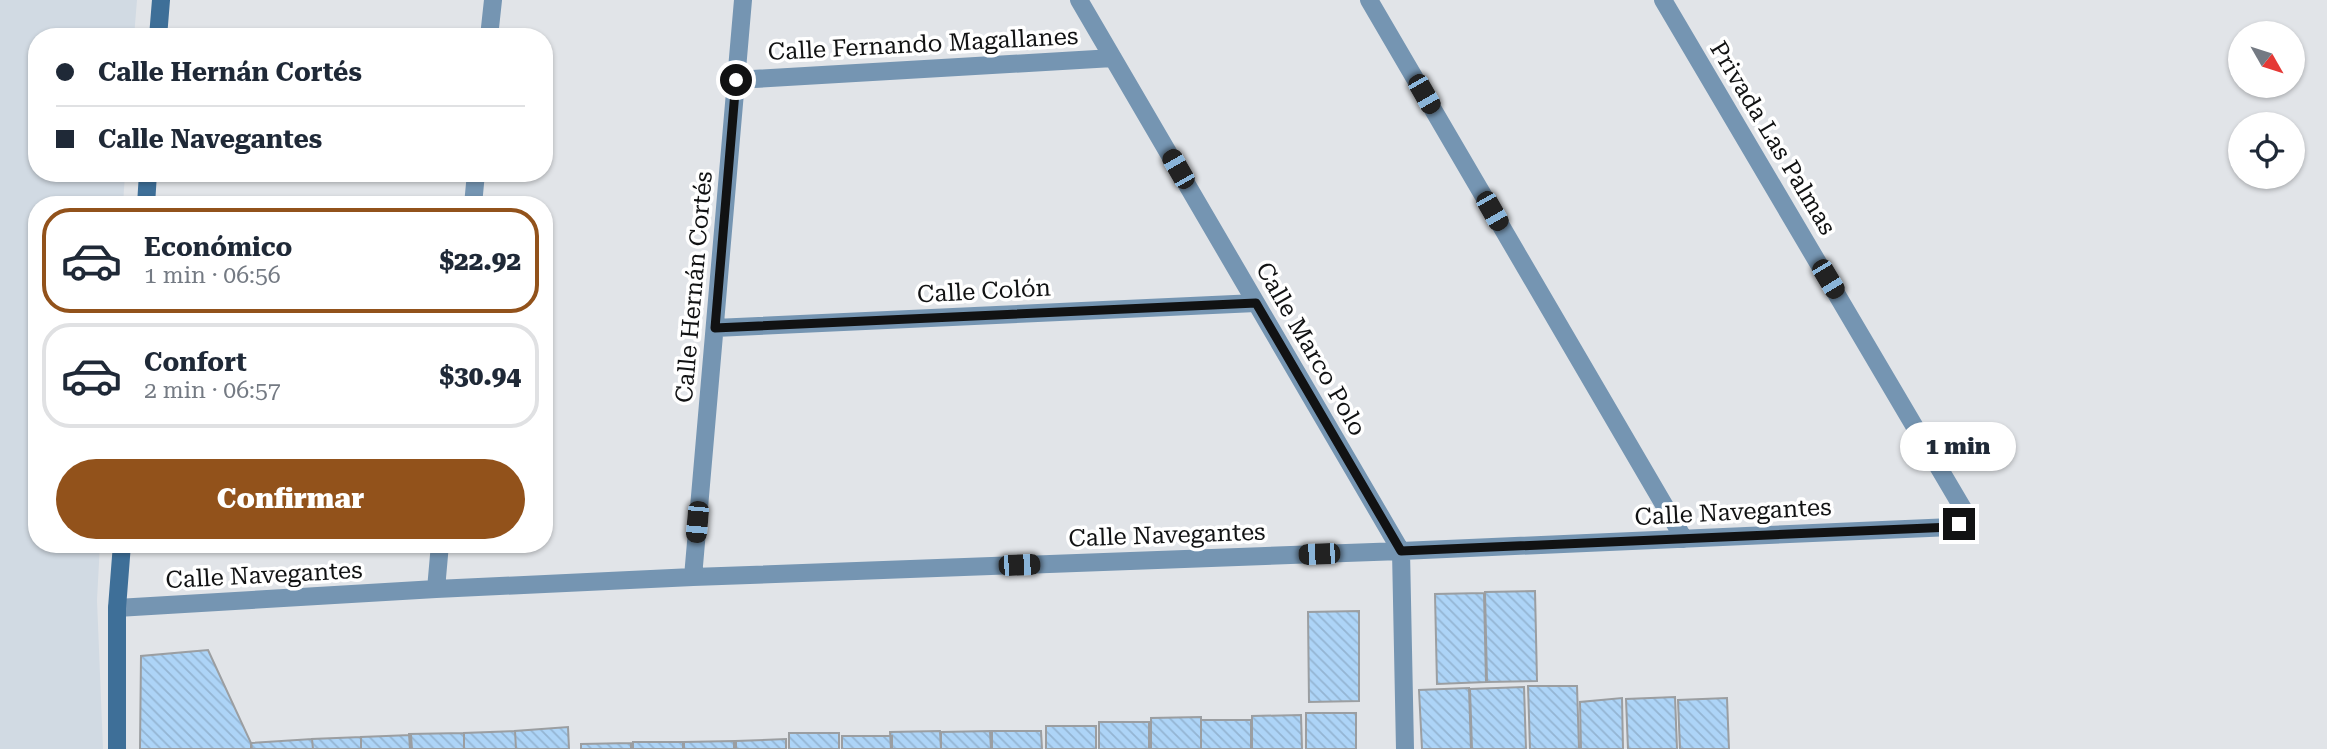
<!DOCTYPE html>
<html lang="es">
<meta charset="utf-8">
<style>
body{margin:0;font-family:"Roboto Serif",serif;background:#f2f2f3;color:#1f2937;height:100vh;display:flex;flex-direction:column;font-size:26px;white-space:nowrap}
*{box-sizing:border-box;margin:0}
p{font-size:23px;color:#747a83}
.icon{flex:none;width:38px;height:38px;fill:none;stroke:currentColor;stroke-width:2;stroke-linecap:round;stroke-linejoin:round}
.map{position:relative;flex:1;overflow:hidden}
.side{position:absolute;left:28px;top:196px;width:525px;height:357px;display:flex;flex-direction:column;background:#fff;border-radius:28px;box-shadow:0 2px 5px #0004}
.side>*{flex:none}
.hud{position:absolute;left:28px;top:28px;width:525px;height:154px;border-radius:28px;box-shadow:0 2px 5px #0004;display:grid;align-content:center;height:154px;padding:0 28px;background:#fff}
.needle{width:46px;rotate:129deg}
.buttons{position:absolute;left:2228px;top:21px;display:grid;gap:14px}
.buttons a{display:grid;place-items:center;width:77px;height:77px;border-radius:50%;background:#fff;box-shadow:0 2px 5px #0004;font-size:35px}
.end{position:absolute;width:32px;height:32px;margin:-16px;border:9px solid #111213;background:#fff;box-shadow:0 0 0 4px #fff}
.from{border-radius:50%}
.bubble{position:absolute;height:49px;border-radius:24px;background:#fff;box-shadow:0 2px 5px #0004;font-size:23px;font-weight:800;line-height:49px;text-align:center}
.car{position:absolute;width:21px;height:42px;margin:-21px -10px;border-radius:9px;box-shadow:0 0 5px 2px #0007;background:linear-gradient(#222 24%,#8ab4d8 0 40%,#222 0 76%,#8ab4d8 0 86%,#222 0)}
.hud b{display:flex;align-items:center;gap:24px;height:66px;font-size:26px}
.hud b+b{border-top:2px solid #e0e1e3}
.hud i{width:18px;height:18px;background:#1f2937}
ul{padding:12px 0 0;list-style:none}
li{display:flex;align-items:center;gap:21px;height:105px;margin:0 14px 10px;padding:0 14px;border:4px solid #e0e1e3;border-radius:28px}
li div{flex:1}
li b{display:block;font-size:26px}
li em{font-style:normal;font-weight:800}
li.selected{border-color:#92521b}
li>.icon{width:63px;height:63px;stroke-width:1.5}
.cta{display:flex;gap:14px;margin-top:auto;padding:14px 28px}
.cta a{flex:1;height:80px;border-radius:42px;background:#92521b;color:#fff;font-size:28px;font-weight:800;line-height:80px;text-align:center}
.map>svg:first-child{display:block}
</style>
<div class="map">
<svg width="2327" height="749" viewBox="0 0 2327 749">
<defs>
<pattern id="building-back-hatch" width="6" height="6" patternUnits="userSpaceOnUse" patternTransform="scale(1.75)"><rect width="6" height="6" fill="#add4f7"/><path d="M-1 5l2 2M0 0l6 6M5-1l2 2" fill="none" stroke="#94b5d3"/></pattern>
</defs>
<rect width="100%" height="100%" fill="#e1e4e8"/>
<!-- built -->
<path fill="#d1dae3" d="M0 0H137L134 37H37V173H125L123 205H37V544H100L97 600 103 749H0Z"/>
<!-- building -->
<path fill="url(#building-back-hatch)" stroke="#9b9ea1" stroke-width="2" d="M1535 591 1537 681 1487 682 1485 592Z
M1484 593 1486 682 1437 684 1435 594Z
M1359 611V701L1309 702 1308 612Z
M208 650 251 743 252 749H140L141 656Z
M1528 686H1577L1579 749H1530Z
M1524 687 1526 749H1472L1470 689Z
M1469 688 1471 749H1422L1419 690Z
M1675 697 1677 749H1628L1626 699Z
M1622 698 1623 749H1581L1580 702Z
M1727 698 1729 749H1680L1678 700Z
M1306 713H1356V749H1306Z
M1301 715 1302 749H1252V716Z
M1201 717V749H1151V718Z
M1201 720H1251V749H1201Z
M1099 722H1149V749H1099Z
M1046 726H1096V749H1046Z
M568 727 569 749H516L515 731Z
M515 731 516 749H464V733Z
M940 731 941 749H891L890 732Z
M990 731 991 749H941V732Z
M992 731H1041L1042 749H992Z
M464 733V749H410L409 734Z
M789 733H839V749H789Z
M411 735 412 749H361V737Z
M842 736H892V749H842Z
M361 737V749H313L312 739Z
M312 739 313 749H251V743Z
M786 739V749H736V741Z
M734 741V749H684V742Z
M633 742H683V749H633Z
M631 743V749H581V744Z"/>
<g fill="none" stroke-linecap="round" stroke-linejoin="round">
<!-- street -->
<path stroke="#7595b2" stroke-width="18" d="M1079 0 1401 551 1405 749
M1369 0 1684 539
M489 37 493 0
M736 80 1113 58
M473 205 476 173
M715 328 1256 303
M693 577 743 0
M436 589 440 544
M117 608 436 589 693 577 1401 551 1952 527 1959 524 1965 512 1663 0"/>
<!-- secondary -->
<path stroke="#3e6f98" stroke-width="18" d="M158 37 161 0
M146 205 148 173
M117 749V608L122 544"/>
</g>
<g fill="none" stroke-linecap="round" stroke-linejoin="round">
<!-- route -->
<path stroke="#111213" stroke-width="9" d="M736 80 715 328 1256 303 1401 551 1952 527 1959 524"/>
</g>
<g text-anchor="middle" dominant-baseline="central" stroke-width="7" stroke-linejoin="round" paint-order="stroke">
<!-- street labels -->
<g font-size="24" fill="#111213" stroke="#fff">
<text transform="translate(923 44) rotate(-3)">Calle Fernando Magallanes</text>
<text transform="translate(1773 138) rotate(59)">Privada Las Palmas</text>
<text transform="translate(694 287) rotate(-85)">Calle Hernán Cortés</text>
<text transform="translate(984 291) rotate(-3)">Calle Colón</text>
<text transform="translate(1311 349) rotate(60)">Calle Marco Polo</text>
<text transform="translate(1733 512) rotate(-3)">Calle Navegantes</text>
<text transform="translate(1167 535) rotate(-2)">Calle Navegantes</text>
<text transform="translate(264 575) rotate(-3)">Calle Navegantes</text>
</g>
</g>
</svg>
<div class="buttons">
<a><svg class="needle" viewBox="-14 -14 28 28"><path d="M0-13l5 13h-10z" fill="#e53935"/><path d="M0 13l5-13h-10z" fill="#747a83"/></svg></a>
<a><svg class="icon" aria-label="locate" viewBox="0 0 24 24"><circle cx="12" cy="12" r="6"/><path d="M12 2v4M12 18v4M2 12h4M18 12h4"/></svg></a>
</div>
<i class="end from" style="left:736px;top:80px"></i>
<i class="end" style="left:1959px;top:524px"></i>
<div class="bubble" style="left:1900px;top:422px;width:116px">1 min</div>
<i class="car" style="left:1424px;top:94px;rotate:150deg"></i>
<i class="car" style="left:1178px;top:169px;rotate:330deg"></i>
<i class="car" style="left:1492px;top:211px;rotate:150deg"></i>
<i class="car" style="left:1828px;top:279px;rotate:149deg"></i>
<i class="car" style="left:697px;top:522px;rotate:185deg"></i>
<i class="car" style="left:1319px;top:554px;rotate:268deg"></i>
<i class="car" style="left:1019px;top:565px;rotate:88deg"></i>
<div class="hud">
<b><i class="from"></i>Calle Hernán Cortés</b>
<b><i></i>Calle Navegantes</b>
</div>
<section class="side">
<ul>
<li class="selected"><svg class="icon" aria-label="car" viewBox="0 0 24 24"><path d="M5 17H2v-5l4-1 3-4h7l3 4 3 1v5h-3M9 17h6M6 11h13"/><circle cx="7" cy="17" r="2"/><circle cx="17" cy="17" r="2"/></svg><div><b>Económico</b><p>1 min · 06:56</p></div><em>$22.92</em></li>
<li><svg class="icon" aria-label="car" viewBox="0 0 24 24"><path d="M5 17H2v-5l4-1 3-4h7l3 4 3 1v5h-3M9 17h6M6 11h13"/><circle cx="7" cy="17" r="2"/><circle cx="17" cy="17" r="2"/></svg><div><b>Confort</b><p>2 min · 06:57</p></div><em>$30.94</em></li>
</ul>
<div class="cta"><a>Confirmar</a></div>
</section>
</div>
